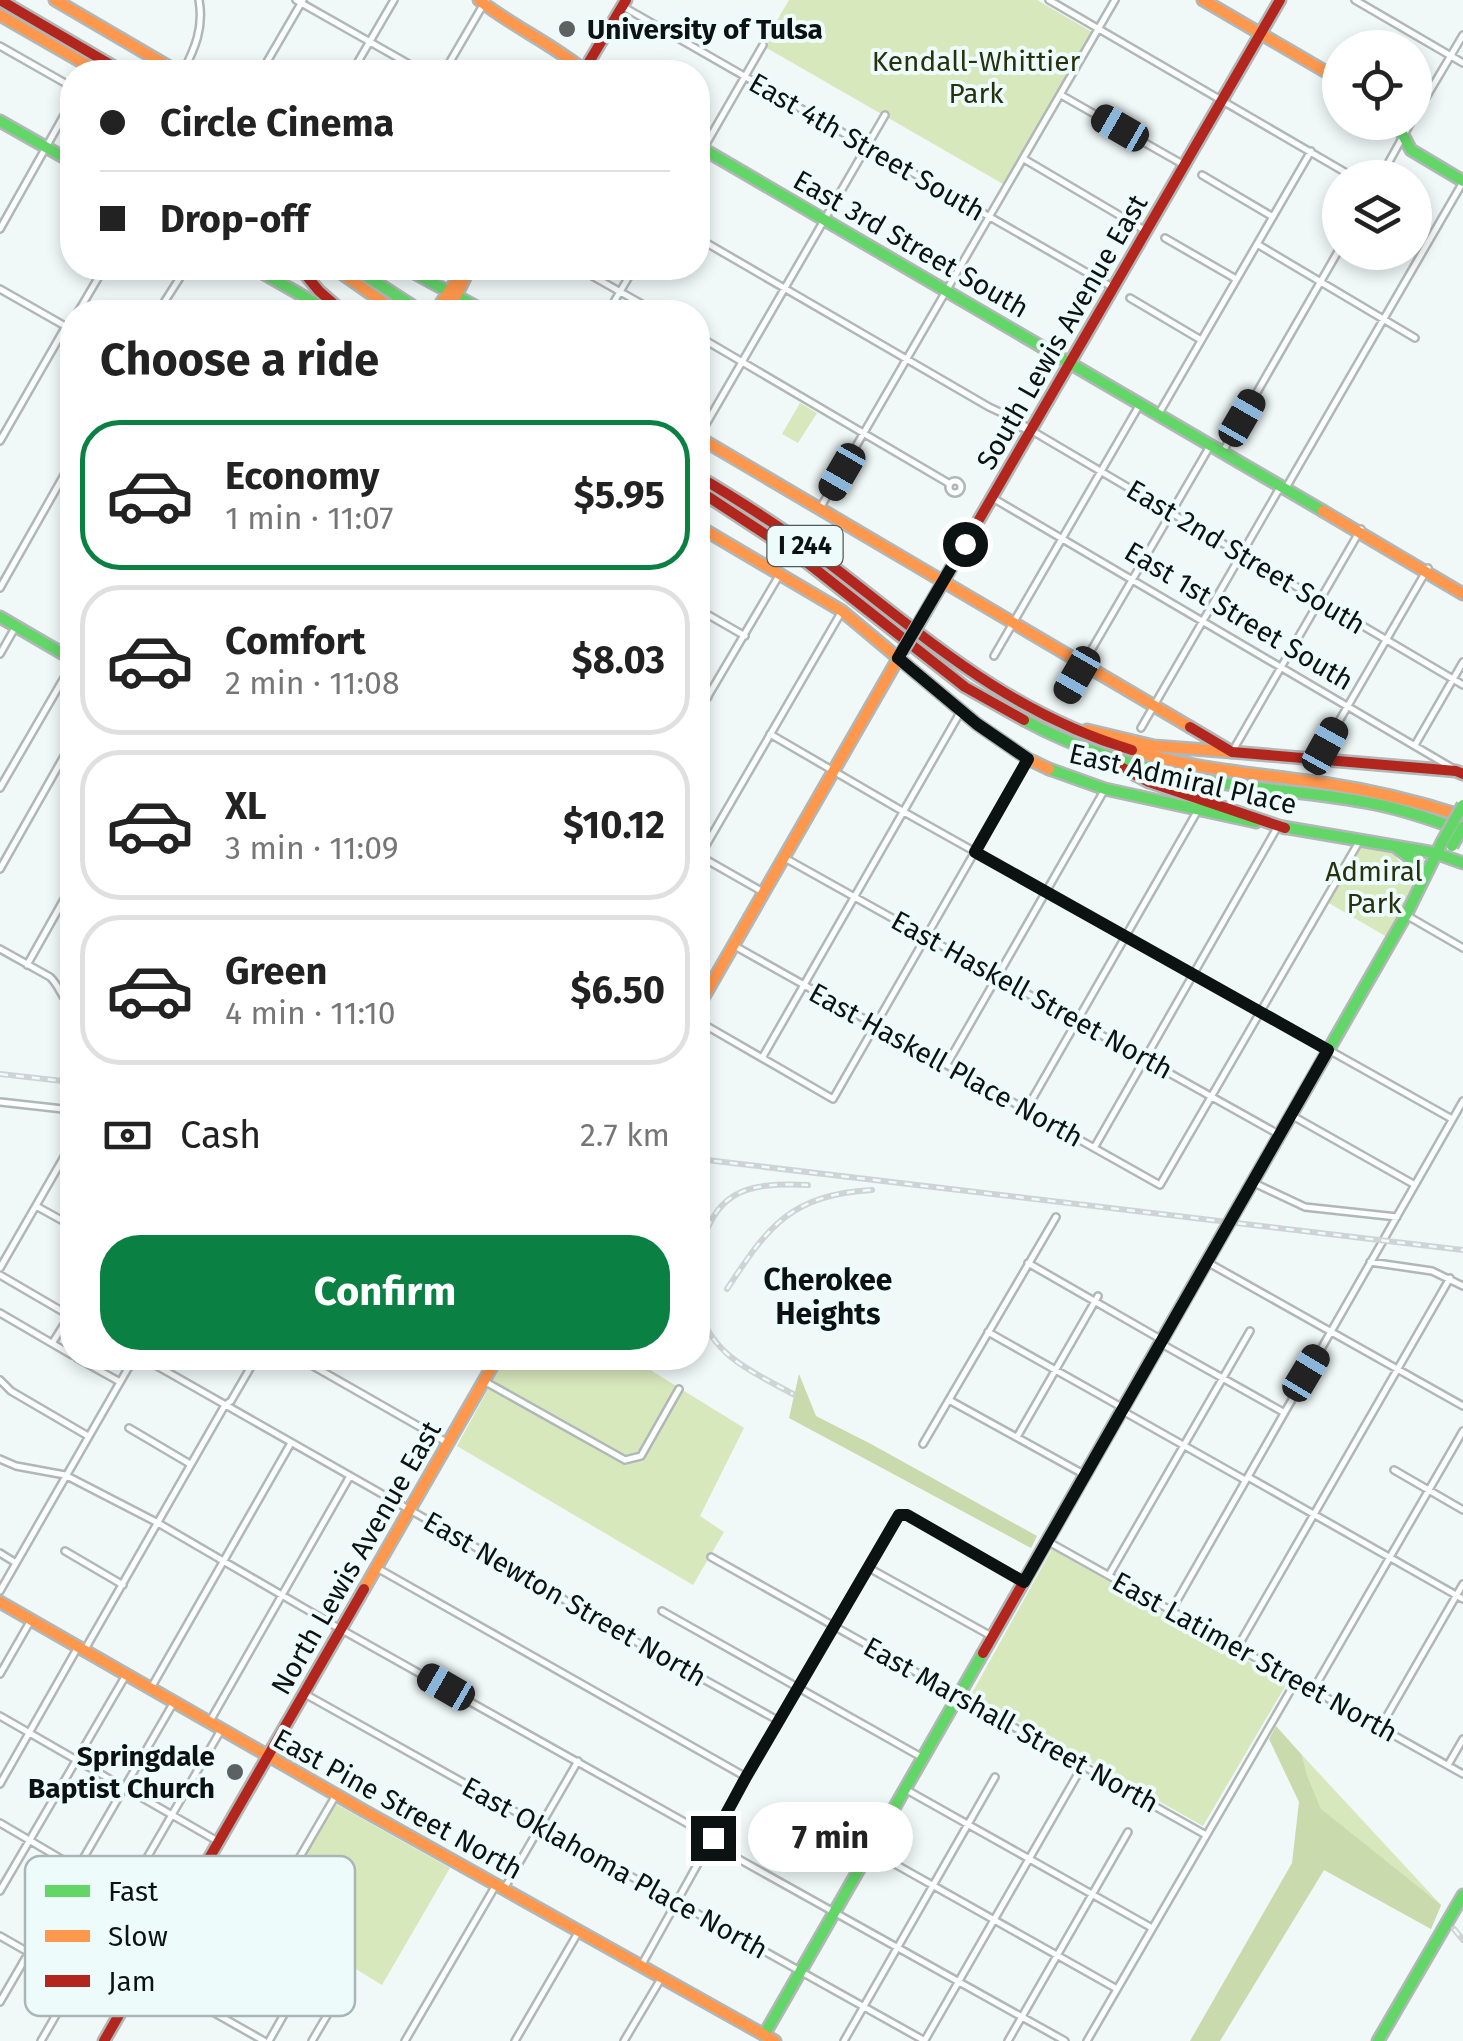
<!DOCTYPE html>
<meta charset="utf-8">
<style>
body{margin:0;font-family:"Fira Sans",sans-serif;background:#f6f6f6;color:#222;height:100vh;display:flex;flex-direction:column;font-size:38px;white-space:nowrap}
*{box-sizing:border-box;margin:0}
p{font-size:32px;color:#767676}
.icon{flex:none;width:55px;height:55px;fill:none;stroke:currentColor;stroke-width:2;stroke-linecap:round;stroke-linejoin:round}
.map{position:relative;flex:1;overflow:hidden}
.drawer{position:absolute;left:60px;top:300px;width:650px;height:1070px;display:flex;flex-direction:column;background:#fff;border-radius:40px;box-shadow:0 5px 15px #0003}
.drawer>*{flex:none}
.guide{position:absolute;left:60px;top:60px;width:650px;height:220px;border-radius:40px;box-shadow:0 5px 15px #0003;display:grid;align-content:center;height:220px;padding:0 40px;background:#fff}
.controls{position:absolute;left:1322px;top:30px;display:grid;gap:20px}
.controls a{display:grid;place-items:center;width:110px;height:110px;border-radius:50%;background:#fff;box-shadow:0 5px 15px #0003;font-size:50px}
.end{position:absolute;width:45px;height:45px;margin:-22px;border:12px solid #0c1111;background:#fff;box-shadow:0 0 0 5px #fff}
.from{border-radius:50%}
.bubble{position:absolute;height:70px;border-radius:35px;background:#fff;box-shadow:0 5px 15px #0003;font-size:32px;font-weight:700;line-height:70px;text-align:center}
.car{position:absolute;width:30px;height:60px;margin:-30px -15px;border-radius:12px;box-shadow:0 0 8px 2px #0007;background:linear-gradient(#222 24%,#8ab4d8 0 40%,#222 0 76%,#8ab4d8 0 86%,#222 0)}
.guide b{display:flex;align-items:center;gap:35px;height:95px;font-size:38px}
.guide b+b{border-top:2px solid #e0e0e0}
.guide i{width:25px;height:25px;background:#222}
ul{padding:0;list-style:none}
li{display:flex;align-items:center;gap:30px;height:150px;margin:0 20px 15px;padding:0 20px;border:5px solid #e0e0e0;border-radius:40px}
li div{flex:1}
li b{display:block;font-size:38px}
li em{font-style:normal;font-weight:700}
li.current{border-color:#0b8043}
li>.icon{width:90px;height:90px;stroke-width:1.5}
h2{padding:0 40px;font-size:45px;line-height:120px}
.pay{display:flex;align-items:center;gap:25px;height:110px;padding:0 40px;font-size:38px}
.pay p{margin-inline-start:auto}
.primary-button{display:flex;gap:20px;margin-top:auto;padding:20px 40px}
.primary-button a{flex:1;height:115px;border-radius:40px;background:#0b8043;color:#fff;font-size:40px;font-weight:700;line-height:115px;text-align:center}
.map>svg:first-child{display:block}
</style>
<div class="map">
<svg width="1463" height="2041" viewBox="0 0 1463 2041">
<rect width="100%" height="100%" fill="#f0f8f8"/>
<!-- green -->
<path fill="#d7e8bd" d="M789 0H1037L1092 32 1003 184 758 43 766 39Z
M800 403 817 413 798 443 782 434Z
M1365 846 1393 851 1398 860 1419 876 1387 937 1327 902 1358 849Z
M505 1358H631L744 1428 700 1516 724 1532 693 1585 457 1446Z
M1052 1549 1287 1683 1203 1826 971 1695Z
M1302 1755 1441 1905 1431 1929 1321 1809 1307 1775Z
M334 1803 450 1868 382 1985 323 1949C320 1939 310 1934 306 1924 300 1912 293 1892 293 1879 294 1862 324 1819 334 1803Z"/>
<!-- forest -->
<path fill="#c9daad" d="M799 1374 816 1416 871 1444 1037 1536 1031 1548 789 1418Z
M1276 1726 1302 1755 1307 1775 1321 1809 1441 1905 1431 1929 1324 1870 1220 2041H1190L1292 1863 1299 1802 1269 1739Z"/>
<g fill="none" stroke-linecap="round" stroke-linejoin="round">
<!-- street casing -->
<g stroke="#b1b7b7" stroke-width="10">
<path id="street" d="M296 0 423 72
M1049 0 1355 178
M1355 0 1463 63
M622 6 1112 287
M0 46 72 87
M183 72C195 48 204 28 199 0
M261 72 303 0
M352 72 394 0
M444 72 486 0
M1061 95 1184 165
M1415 116 1463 35
M698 158 763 45
M1024 159 1146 231
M1202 175 1273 217
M1380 178 1411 122
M0 229 72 101
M698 238 989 407 1017 420 1029 429 1463 685
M1165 238 1236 279
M1257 244 1415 338
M578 268 656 312
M0 289 72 330
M1130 298 1201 340
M163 304 178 312
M78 312 104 268
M158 312 186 268
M608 312 634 268
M698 336 950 484
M1158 415 1311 151
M1006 418 1010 424 1026 429
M698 438 885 115
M0 441 66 326
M1222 453 1340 248
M949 487a6 6 0 1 1 12 0a6 6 0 1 1-12 0Z
M991 497 1454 769
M819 510 1115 0
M0 588 72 461
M698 609 745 636
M62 653 72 635
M0 654 16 626
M994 656 1140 404
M698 691 708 697
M1064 697 1210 446
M698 713 780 574
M1141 728 1278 491 1287 486 1463 182
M770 734 904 812 1452 1119
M1415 745 1463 662
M1232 752 1361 529
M1317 759 1428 568
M0 788 72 664
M698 855 763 892
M783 857 1280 1135
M698 859 842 611
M0 869 72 742
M1406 915 1463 948
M733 945 1160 1185 1360 840
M0 949 50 977C60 986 61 999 72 1006
M27 965 72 885
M698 1021 833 1099 1028 759
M762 1058 961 711
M947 1064 1105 789
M0 1102 72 1110
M1026 1110 1198 810
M1291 1115 1415 1185
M1094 1148 1278 826
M1252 1182 1305 1207 1397 1217
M36 1206 72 1226
M1207 1262 1463 1406
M1370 1262 1432 1271 1463 1286
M1028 1263 1162 1340
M0 1268 72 1143
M0 1275 72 1317
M63 1311 72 1294
M0 1313 72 1355
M988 1332 1123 1408
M53 1342 70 1315
M1160 1343 1283 1412
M77 1358 120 1382
M143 1358 549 1589 579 1610 779 1721
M299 1358 448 1443
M0 1380 11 1391 88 1436
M484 1381 625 1460 641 1456 679 1389
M949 1400 1085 1475
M1121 1410 1245 1480
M129 1428 190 1464
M1017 1437 1098 1296
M923 1444 1056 1217
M0 1459 16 1466 65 1475 158 1523 335 1626 713 1838
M1394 1470 1463 1510
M1248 1477 1463 1599
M1047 1541 1463 1774
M65 1551 123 1585
M0 1553 16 1563
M711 1557 1206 1835
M377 1568 746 1777
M869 1568 993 1637
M1109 1575 1250 1331
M0 1591 134 1358
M662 1611 923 1758
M1171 1611 1463 1101
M1237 1648 1450 1278
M84 1651 225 1405 231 1401 256 1358
M0 1674 31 1620
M151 1688 291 1443
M1313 1690 1463 1431
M305 1694 925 2041
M0 1716 219 1842
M210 1721 350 1476
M1380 1728 1463 1584
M1448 1765 1463 1739
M0 1784 78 1647
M905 1789 1152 1928
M0 1823 172 1924
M710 1843 1065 2041
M870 1850 1117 1989
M504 1889 578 1761
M0 1891 126 1675
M0 1936 124 2007
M641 1966 746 1777 896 1518 903 1514 907 1515 1024 1581
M144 1973 264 2041
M305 1979 330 1994 334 2000 332 2007 312 2041
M0 2002 174 1702
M925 2040 1083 1765
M41 2041 221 1730
M269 2041 321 1949C317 1942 310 1937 306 1930 295 1912 288 1887 294 1867L336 1795
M405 2041 496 1885
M515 2041 579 1931
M624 2041 662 1977
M844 2041 995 1777
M1008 2041 1128 1832
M1087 2041 1296 1681"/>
</g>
<!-- fast casing -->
<g stroke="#b1b7b7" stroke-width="15">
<path id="fast" d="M0 121 72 162
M1396 122 1411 150 1463 181
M698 146 1323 511
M254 268 331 312
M354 268 422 312
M405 268 486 312
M0 617 72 659
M1024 720C1084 753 1153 772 1221 783 1272 791 1324 793 1375 804 1405 810 1434 820 1463 831
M1049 769 1105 789 1256 822
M1283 827 1435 853 1463 863
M1397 848 1417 863 1423 874
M1244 1197 1406 915 1442 842
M764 2035 983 1653
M1378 2041 1463 1895"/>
</g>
<!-- slow casing -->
<g stroke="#b1b7b7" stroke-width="15">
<path id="slow" d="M55 0 178 72
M479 0C513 27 553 44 586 72
M1203 0 1340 80
M0 15 99 72
M334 268 397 312
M435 312 465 268
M448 312 470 268
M698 437 1190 727
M1323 511 1463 594
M698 526 842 611 977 724 1028 759 1049 769
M1087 730 1154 746 1232 752
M1132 750C1195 770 1263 774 1329 784 1375 791 1419 802 1463 816
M698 1007 899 657
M364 1589 497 1358
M0 1602 361 1809 775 2041"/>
</g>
<!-- jam casing -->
<g stroke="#b1b7b7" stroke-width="15">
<path id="jam" d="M0 0 123 72
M583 72 626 0
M300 268 319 291 343 312
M698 476C738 500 777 524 814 552 919 631 1002 711 1132 750
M698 490 800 557 965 687 1024 720
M918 625 1280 0
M1190 727 1232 752 1456 771 1463 774
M1115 764 1149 782 1285 828
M983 1653 1226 1228
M104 2041 364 1589"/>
</g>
<!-- street -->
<use href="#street" stroke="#fdfefe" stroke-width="5"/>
<!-- fast -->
<use href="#fast" stroke="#63d668" stroke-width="10"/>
<!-- slow -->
<use href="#slow" stroke="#ff974d" stroke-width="10"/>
<!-- jam -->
<use href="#jam" stroke="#b3261e" stroke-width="10"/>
<!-- rail casing -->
<g stroke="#d0d3d3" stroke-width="6">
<path id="rail" d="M0 1074 72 1082
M698 1159 1463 1250
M698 1259C713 1191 744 1182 808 1185
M727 1289C769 1225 791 1195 872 1190
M698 1310C716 1358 751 1371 793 1394
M1454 1929 1463 1940"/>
</g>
<!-- rail -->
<use href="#rail" stroke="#edfcfb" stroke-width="2.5" stroke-dasharray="8" stroke-linecap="butt"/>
<!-- fast-bridge casing -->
<g stroke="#b1b7b7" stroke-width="15" stroke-linecap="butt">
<path id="fast-bridge" d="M902 652 918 625
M1442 842 1463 805
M1452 846 1463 827"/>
</g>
<!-- jam-bridge casing -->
<g stroke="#b1b7b7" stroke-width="15" stroke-linecap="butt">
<path id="jam-bridge" d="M1226 1228 1244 1197"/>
</g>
<!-- fast-bridge -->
<use href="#fast-bridge" stroke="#63d668" stroke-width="10"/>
<!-- jam-bridge -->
<use href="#jam-bridge" stroke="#b3261e" stroke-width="10"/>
</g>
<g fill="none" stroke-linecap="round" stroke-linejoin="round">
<!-- route -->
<path stroke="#0c1111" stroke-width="12" d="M713 1838 746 1777 899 1515H907L1024 1582 1328 1050 975 852 1028 759 977 724 898 658 965 544"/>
</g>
<!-- markers -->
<g fill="#5c6262" stroke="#edfcfb" stroke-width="4">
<circle cx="567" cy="29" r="10"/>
<circle cx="235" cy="1772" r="10"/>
</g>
<g text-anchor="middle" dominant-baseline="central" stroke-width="8" stroke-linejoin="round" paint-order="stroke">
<!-- shield labels -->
<rect fill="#edfcfb" stroke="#505857" stroke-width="2.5" x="767.5" y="526" width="75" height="40" rx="8"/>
<g font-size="25" font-weight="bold" fill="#0c1111">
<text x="805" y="546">I 244</text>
</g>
<!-- poi labels -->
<g font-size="28" font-weight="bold" fill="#0c1111" stroke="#edfcfb" text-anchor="start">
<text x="587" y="29">University of Tulsa</text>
<text x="215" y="1756" text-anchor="end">Springdale<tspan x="215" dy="32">Baptist Church</tspan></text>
</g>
<!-- park labels -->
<g font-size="28" fill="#28310e" stroke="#edfcfb">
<text x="976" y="61">Kendall-Whittier<tspan x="976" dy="32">Park</tspan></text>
<text x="1374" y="871">Admiral<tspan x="1374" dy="32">Park</tspan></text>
</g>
<!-- street labels -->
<g font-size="28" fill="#0c1111" stroke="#edfcfb">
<text transform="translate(867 147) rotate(30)">East 4th Street South</text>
<text transform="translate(911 244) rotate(30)">East 3rd Street South</text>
<text transform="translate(1062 332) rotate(-60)">South Lewis Avenue East</text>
<text transform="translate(1246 557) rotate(31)">East 2nd Street South</text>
<text transform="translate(1239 616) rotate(31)">East 1st Street South</text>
<text transform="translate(1183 779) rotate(13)">East Admiral Place</text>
<text transform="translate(1032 995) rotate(29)">East Haskell Street North</text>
<text transform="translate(946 1065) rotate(29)">East Haskell Place North</text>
<text transform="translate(356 1558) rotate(-60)">North Lewis Avenue East</text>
<text transform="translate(565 1599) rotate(30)">East Newton Street North</text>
<text transform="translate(1255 1657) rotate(29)">East Latimer Street North</text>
<text transform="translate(1011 1725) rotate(29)">East Marshall Street North</text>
<text transform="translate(398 1804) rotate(29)">East Pine Street North</text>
<text transform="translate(615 1868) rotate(29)">East Oklahoma Place North</text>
</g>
<!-- neighbourhood labels -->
<g font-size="30" font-weight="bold" fill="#0c1111" stroke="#edfcfb">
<text x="828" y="1280">Cherokee<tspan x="828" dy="34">Heights</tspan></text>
</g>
</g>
<!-- legend -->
<rect x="25" y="1856" width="330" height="160" rx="15" fill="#edfcfb" stroke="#aab6b5" stroke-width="2.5"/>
<rect x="45" y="1885" width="45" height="12" fill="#63d668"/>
<rect x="45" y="1930" width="45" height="12" fill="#ff974d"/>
<rect x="45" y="1975" width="45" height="12" fill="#b3261e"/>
<g font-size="28" fill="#0c1111">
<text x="108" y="1901">Fast</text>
<text x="108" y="1946">Slow</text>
<text x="108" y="1991">Jam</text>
</g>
</svg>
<div class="controls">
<a><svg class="icon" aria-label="locate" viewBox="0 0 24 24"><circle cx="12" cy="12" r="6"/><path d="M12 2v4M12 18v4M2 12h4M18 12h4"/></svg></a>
<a><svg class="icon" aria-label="layers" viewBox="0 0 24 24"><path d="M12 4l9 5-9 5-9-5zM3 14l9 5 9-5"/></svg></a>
</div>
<i class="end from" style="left:965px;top:544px"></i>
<i class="end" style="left:713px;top:1838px"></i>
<div class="bubble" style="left:748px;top:1802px;width:165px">7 min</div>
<i class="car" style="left:1120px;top:128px;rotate:300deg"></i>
<i class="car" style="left:1242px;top:418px;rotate:30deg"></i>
<i class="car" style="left:842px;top:472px;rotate:210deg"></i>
<i class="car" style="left:1077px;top:675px;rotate:210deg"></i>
<i class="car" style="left:1325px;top:746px;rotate:29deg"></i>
<i class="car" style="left:1306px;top:1373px;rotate:31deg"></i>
<i class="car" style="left:446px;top:1687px;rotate:300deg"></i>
<div class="guide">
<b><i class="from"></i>Circle Cinema</b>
<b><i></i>Drop-off</b>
</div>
<section class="drawer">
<h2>Choose a ride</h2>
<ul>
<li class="current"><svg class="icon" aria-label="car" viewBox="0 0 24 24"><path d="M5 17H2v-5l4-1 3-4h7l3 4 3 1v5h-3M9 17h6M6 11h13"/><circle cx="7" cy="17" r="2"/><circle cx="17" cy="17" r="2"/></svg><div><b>Economy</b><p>1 min · 11:07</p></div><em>$5.95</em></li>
<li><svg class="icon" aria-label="car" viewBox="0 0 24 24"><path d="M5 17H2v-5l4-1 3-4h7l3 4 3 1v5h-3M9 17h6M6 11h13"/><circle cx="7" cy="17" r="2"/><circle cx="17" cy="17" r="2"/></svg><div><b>Comfort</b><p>2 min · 11:08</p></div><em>$8.03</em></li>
<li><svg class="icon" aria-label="car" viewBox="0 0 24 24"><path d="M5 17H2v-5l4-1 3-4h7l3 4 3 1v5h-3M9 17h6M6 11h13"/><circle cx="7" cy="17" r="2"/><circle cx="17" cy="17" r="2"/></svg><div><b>XL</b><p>3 min · 11:09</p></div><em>$10.12</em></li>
<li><svg class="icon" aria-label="car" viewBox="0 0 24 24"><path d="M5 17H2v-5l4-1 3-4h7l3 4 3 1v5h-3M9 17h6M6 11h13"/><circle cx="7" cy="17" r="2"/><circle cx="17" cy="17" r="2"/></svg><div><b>Green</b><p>4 min · 11:10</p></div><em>$6.50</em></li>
</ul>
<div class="pay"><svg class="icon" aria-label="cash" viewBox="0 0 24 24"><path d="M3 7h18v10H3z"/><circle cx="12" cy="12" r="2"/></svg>Cash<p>2.7 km</p></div>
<div class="primary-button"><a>Confirm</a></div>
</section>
</div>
